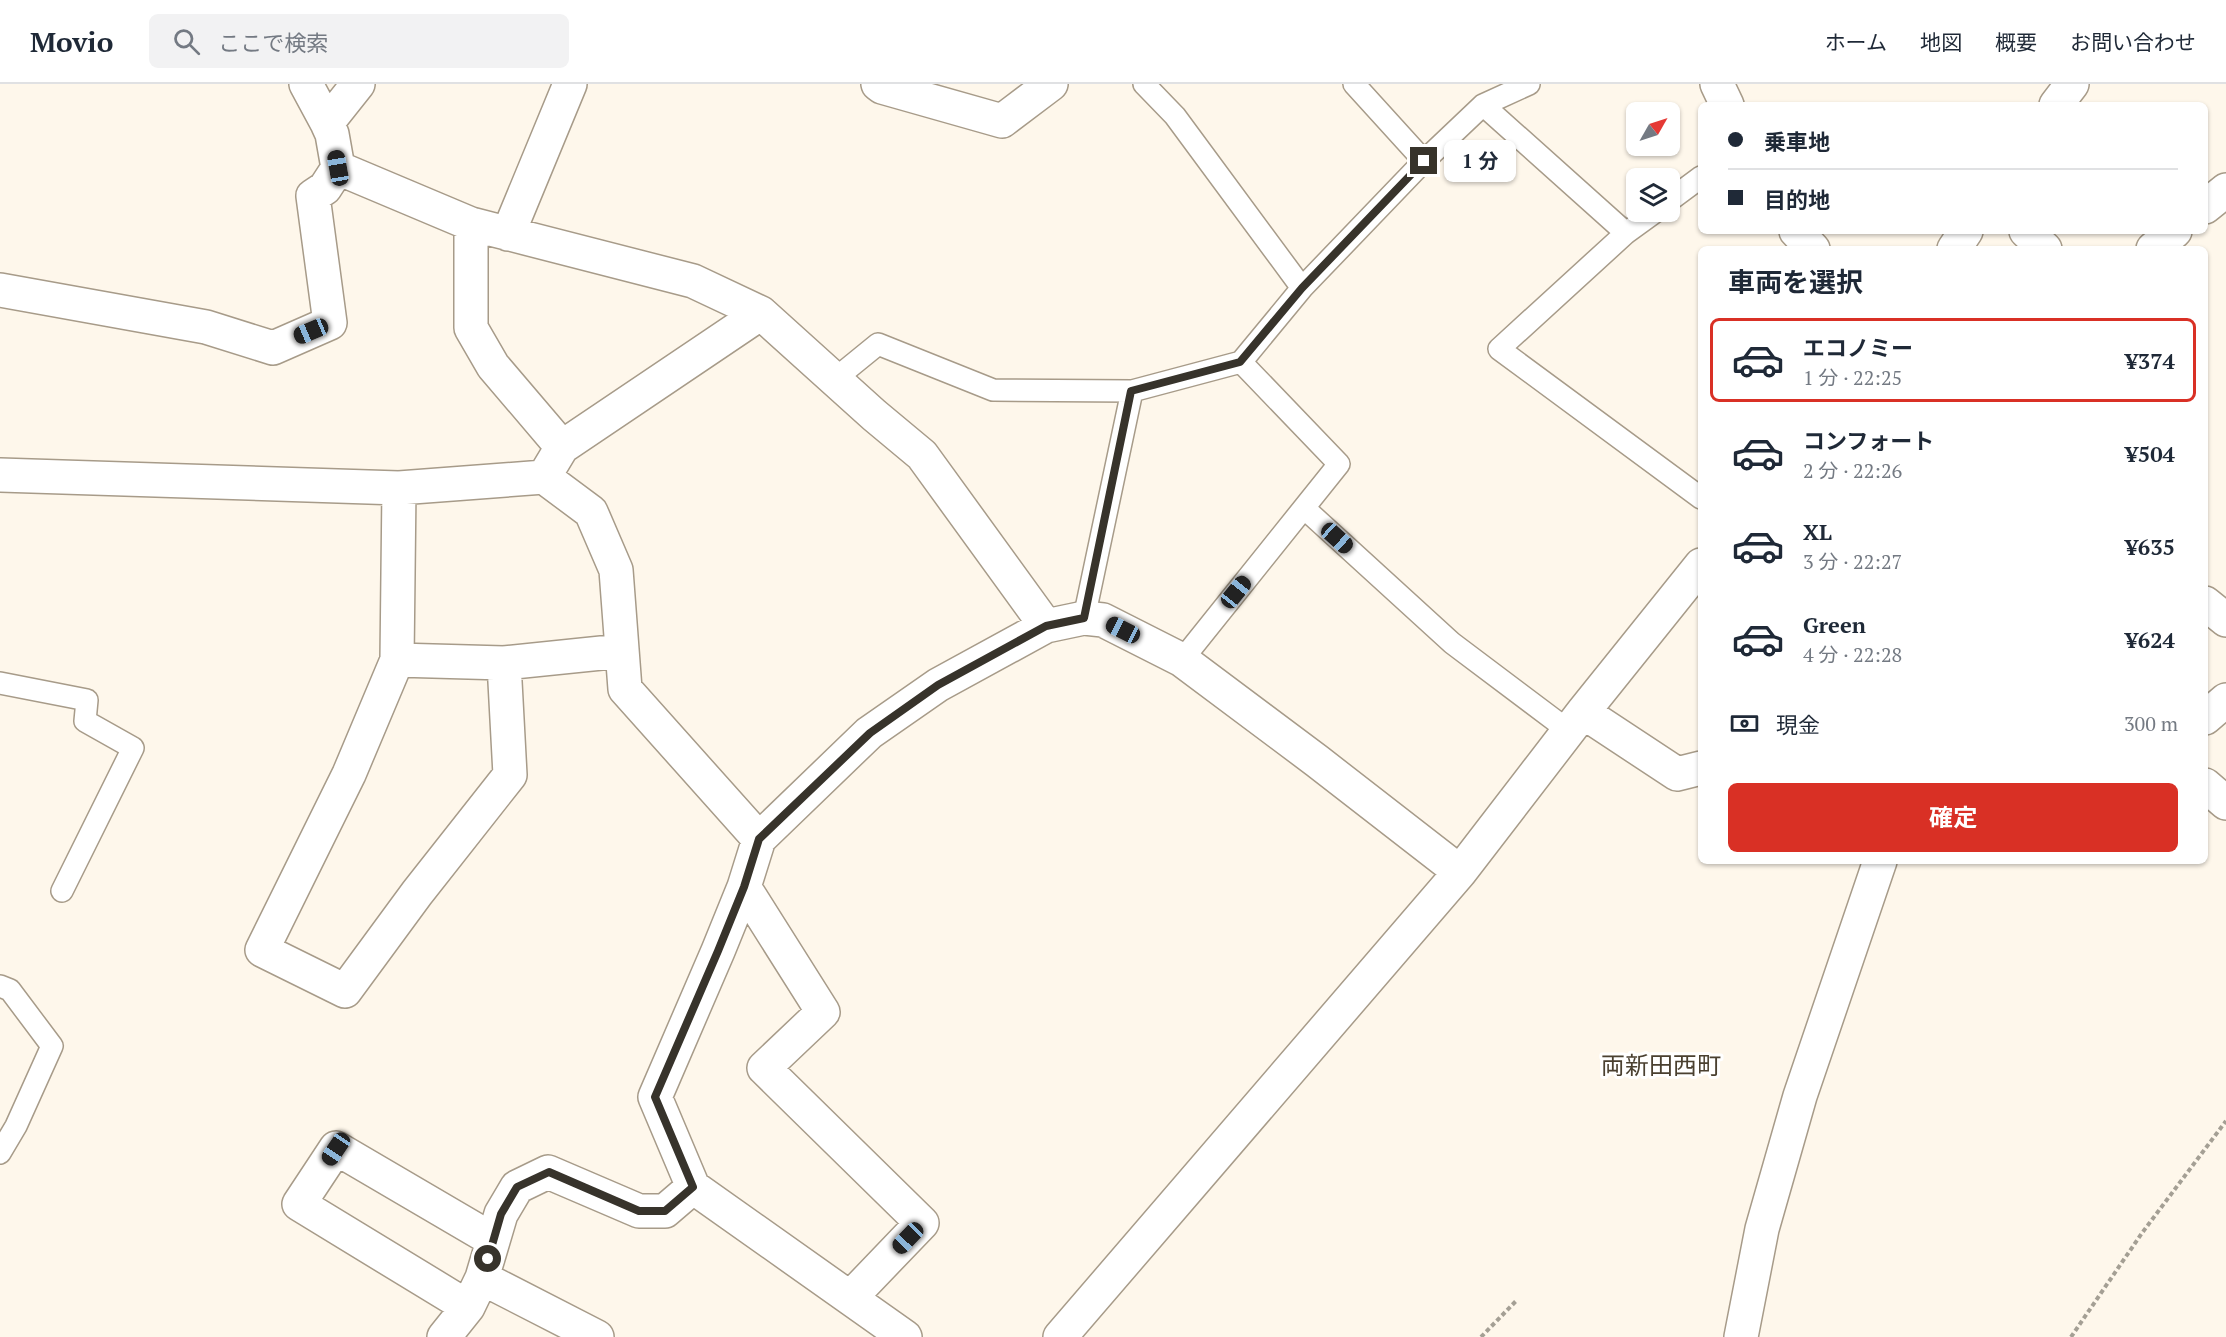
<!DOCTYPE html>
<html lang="ja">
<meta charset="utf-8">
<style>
body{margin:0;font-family:"PT Serif","Noto Sans JP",serif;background:#f2f2f3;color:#1f2937;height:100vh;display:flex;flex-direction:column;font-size:22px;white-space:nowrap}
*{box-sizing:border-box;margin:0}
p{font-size:20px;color:#747a83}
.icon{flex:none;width:33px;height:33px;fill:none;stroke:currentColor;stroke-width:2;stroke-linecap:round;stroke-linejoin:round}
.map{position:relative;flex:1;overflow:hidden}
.side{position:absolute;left:1698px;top:162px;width:510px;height:618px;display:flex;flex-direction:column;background:#fff;border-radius:9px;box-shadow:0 2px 4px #0004}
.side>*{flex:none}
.hud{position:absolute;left:1698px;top:18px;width:510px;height:132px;border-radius:9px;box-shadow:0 2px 4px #0004;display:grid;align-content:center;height:132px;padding:0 30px;background:#fff}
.needle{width:39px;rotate:51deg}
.tools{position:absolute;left:1626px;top:18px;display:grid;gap:12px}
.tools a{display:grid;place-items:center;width:54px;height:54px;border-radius:9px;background:#fff;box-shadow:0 2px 4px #0004;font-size:30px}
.end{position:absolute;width:27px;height:27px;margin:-14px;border:8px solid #37332b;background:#fff;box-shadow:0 0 0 3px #fff}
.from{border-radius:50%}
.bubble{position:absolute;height:42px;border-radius:9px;background:#fff;box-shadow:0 2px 4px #0004;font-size:20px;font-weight:700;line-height:42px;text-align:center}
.car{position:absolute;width:18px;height:36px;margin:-18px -9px;border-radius:8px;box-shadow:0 0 4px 2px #0007;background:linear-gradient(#222 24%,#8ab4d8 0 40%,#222 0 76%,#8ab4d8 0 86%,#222 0)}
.hud b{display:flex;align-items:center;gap:21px;height:57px;font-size:22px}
.hud b+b{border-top:2px solid #e0e1e3}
.hud i{width:15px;height:15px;background:#1f2937}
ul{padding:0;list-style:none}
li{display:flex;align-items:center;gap:18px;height:84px;margin:0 12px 9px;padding:0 18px;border:3px solid transparent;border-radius:9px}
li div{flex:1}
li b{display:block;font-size:22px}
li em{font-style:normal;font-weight:700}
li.on{border-color:#d93025}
li>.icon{width:54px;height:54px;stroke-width:1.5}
h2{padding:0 30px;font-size:27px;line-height:72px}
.pay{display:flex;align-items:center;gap:15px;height:66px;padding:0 30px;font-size:22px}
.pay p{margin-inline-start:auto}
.action{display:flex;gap:12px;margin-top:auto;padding:12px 30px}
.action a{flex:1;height:69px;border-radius:9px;background:#d93025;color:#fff;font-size:24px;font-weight:700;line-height:69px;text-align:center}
header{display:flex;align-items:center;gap:36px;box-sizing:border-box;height:84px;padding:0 30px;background:#fff;border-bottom:2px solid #e0e1e3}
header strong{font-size:28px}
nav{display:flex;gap:33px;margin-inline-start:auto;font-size:21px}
.search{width:420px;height:54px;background:#f2f2f3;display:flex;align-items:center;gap:15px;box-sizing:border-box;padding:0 21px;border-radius:9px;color:#747a83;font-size:22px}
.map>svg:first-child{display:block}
</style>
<header>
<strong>Movio</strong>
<div class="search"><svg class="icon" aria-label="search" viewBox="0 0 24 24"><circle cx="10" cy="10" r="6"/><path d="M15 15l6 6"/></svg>ここで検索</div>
<nav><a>ホーム</a><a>地図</a><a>概要</a><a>お問い合わせ</a></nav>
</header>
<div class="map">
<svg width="2226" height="1253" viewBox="0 0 2226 1253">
<rect width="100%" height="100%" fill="#fef7eb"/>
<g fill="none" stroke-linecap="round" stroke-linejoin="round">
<!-- service casing -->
<g stroke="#a79b89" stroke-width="24">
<path id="service" d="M1354 0 1424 77 1483 21 1529 0
M1483 21 1626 149
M1670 116 1701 93
M1655 128 1626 149 1499 265 1701 414
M1302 204 1424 77
M835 295 878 260 993 306 1132 307 1241 278 1302 204 1175 32 1144 0
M1304 424 1452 559 1569 647
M1084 534 1132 307
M1182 576 1339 380 1241 278
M0 599 87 616 85 637 133 664 62 807
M0 902 10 906 52 962 16 1042 0 1069"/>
</g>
<!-- minor casing -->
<g stroke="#a79b89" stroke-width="36">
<path id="minor" d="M306 0 327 39
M878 0 882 3 1002 37 1051 0
M1717 0 1727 21
M2056 21 2072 0
M338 84 471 140 693 197 761 229 874 331 922 371 1046 542 938 601 869 649 759 755 744 803 718 867 655 1013 693 1103
M2205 123 2226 106
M471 140V244L493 282 562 363
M1796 147 1813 165
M2026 147 2045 165
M508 150 570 0
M1954 165 1966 147
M2153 165 2175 147
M0 206 206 243 273 264 330 239 313 112 325 104 338 84 332 50 327 39 358 0
M0 391 399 404 544 393 591 428 616 486 625 605 759 755
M544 393 562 363 761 229
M2205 519 2226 536
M1046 542 1084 534 1103 536 1182 576 1317 677 1460 788
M397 576 504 579 510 691 417 809 345 907 262 866 349 690 397 576 399 404
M504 579 621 567
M1583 628 1677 690 1701 684
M2205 634 2226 616
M2205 701 2226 719
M744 803 823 928 764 984 922 1139 851 1213
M482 1194 597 1253
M468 1223 299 1120 336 1064 493 1156
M444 1253 468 1223 482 1194 501 1130 517 1103 548 1088 639 1127H665L693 1103 905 1253
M1060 1253 1460 788 1583 628 1701 481
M1741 1253 1762 1145 1800 1012 1880 777"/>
</g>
<!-- path -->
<path stroke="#a49f94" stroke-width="4" stroke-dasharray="4.5 3" stroke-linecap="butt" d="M1481 1253 1516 1217
M2071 1253 2142 1149 2226 1037"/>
<!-- service -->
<use href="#service" stroke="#fff" stroke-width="21"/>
<!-- minor -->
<use href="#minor" stroke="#fff" stroke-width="33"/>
</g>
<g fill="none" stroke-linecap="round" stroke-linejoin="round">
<!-- route -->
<path stroke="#37332b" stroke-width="8" d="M488 1175 501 1130 517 1103 549 1088 639 1127H665L693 1103 655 1013 718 867 744 803 759 755 870 649 938 601 1046 542 1084 534 1131 307 1240 278 1302 204 1424 77"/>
</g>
<g text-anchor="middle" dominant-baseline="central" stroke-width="6" stroke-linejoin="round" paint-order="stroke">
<!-- quarter labels -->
<g font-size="24" fill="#4a4030" stroke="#fff">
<text x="1661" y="981">両新田西町</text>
</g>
</g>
</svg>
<div class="tools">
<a><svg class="needle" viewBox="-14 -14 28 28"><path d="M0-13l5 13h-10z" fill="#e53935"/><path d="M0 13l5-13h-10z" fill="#747a83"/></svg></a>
<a><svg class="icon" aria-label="layers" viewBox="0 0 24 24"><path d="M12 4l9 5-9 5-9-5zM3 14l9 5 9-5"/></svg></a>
</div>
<i class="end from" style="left:488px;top:1175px"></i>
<i class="end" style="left:1424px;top:77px"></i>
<div class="bubble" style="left:1444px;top:56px;width:72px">1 分</div>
<i class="car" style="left:338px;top:84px;rotate:350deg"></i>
<i class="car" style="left:311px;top:247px;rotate:247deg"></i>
<i class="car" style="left:1337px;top:454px;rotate:132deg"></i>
<i class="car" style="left:1236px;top:508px;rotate:39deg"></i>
<i class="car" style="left:1123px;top:546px;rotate:297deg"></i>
<i class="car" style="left:336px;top:1065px;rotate:214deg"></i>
<i class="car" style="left:908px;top:1154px;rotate:224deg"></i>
<div class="hud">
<b><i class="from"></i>乗車地</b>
<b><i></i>目的地</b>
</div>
<section class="side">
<h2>車両を選択</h2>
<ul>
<li class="on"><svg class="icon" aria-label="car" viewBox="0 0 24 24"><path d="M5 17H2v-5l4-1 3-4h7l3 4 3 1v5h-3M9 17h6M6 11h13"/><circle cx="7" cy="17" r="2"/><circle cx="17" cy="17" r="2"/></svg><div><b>エコノミー</b><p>1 分 · 22:25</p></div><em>¥374</em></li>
<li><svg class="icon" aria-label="car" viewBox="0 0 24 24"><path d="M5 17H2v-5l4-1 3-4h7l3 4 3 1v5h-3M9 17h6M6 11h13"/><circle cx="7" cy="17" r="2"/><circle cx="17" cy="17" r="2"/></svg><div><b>コンフォート</b><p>2 分 · 22:26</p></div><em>¥504</em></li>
<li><svg class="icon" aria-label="car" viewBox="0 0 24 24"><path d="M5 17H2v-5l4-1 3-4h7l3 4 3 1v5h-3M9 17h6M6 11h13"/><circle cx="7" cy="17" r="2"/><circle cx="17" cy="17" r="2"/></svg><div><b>XL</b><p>3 分 · 22:27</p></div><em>¥635</em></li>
<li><svg class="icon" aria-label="car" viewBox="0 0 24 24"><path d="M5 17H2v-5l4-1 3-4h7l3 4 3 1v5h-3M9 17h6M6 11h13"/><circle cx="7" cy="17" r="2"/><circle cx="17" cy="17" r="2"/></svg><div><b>Green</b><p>4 分 · 22:28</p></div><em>¥624</em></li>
</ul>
<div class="pay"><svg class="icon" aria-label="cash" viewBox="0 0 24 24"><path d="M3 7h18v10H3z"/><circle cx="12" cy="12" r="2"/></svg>現金<p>300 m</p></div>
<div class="action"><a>確定</a></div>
</section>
</div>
